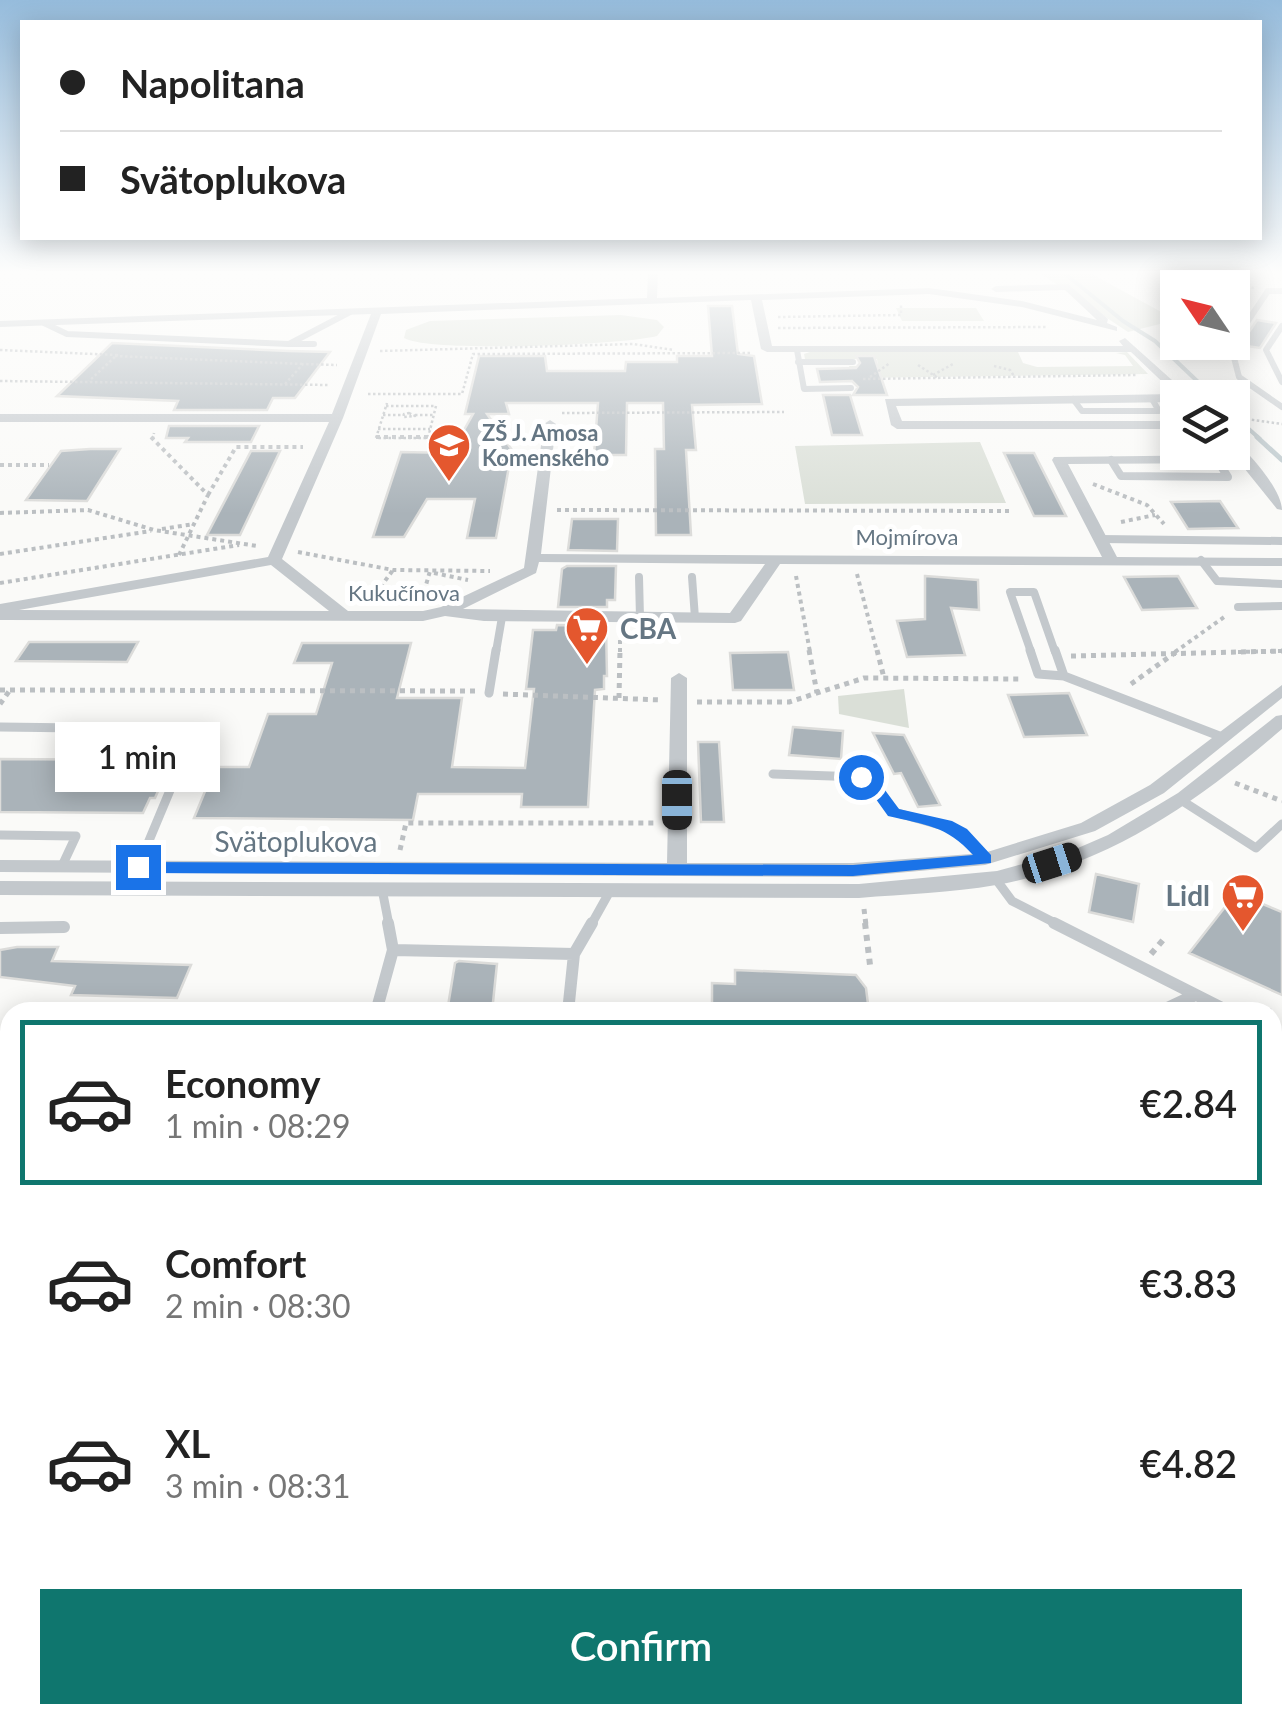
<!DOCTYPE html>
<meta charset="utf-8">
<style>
body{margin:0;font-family:Lato,sans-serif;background:#f2f2f2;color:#222;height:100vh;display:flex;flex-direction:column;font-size:38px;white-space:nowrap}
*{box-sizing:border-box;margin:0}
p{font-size:32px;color:#767676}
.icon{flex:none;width:55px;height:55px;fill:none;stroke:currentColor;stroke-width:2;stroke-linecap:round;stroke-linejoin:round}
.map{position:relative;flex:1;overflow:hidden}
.panel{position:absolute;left:0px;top:1002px;width:1282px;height:722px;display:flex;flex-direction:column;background:#fff;border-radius:30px 30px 0 0;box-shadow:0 5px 25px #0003}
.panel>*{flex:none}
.guide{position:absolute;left:20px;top:20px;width:1242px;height:220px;border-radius:0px;box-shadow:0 5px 25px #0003;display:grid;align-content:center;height:220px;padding:0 40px;background:#fff}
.needle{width:65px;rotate:305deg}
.controls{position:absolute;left:1160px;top:270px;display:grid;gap:20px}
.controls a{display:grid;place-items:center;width:90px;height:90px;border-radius:0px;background:#fff;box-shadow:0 5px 25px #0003;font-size:50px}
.end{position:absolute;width:45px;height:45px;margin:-22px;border:12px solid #1a73e8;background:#fff;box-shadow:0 0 0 5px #fff}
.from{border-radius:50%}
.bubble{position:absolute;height:70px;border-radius:0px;background:#fff;box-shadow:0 5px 25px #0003;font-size:32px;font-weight:600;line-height:70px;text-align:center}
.car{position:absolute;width:30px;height:60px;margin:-30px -15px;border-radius:12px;box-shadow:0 0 8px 2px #0007;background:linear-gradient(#222 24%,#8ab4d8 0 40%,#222 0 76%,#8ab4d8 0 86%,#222 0)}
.guide b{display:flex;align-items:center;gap:35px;height:95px;font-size:38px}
.guide b+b{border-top:2px solid #e0e0e0}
.guide i{width:25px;height:25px;background:#222}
ul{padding:18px 0 0;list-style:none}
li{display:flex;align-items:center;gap:30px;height:165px;margin:0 20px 15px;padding:0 20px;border:5px solid transparent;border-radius:0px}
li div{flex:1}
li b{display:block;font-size:38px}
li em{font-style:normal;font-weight:600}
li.on{border-color:#0f766e}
li>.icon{width:90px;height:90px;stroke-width:1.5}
.cta{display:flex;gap:20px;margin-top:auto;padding:20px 40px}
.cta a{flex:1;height:115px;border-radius:0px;background:#0f766e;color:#fff;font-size:40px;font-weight:600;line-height:115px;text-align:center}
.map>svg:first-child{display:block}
</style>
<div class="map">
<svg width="1282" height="1724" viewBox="0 0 1282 1724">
<rect width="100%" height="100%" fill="#fafaf8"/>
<!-- green -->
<path fill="#dadfd7" d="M1038 272H1088L1176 320 1128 332Z
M976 308 984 321H902L896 308Z
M621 315 657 320 664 327 657 336C623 345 429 353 404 338L406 330 430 321Z
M810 352H1018L1023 363 1037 367 1133 366 1125 355 1116 353 1127 352 1148 374 853 378 849 366H878L877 359H805L804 354Z
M980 442 1006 503 805 504 795 446Z
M904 689 909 728 839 714 838 696Z"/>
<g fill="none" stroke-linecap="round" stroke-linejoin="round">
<!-- stream-far1 -->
<path stroke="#bbc7cb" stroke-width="4" d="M1063 272 1123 321 1155 341 1215 398
M1232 414 1260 439"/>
<!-- stream -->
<path stroke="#bbc7cb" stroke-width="5" d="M1257 437 1282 460"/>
<!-- river -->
<path fill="#bbc7cb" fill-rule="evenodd" d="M10 1230V1282L0 1283V1231Z
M1272 1254H1282V1308H1272Z"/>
</g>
<!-- building -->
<path fill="#aab3b9" stroke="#dcdcda" stroke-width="2.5" d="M708 306H732L738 354 754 356 762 404 692 405 696 450H686L691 535H656L655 449H664L663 403H627L626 455H594L598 403H506L509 414H487L512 450 496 538H467L475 499H427L404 537H373L401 452 451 453 473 414H465L479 356H545L547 371H625L626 362H677V356H712Z
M1257 320 1276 323 1260 348 1240 345Z
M112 343 289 351 330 352 295 398H273L267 410H174L178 401 57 396Z
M856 356H874L887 395H853L858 387 852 381 820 382 817 369 856 368 860 363Z
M823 395H850L862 435H832Z
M169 426H259L251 442H185L188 438H166Z
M90 449H120L87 501 26 500 61 451Z
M251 451H280L240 535H207Z
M1004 453H1034L1066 516H1034Z
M1220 501 1238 528 1188 529 1171 502Z
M572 519H618L617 551 568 550Z
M567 566H616L615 600H607V607H558L562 569Z
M925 576 978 580 979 610 951 608 965 655 907 657 897 621 925 619Z
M1178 576 1197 608 1142 610 1124 577Z
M557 625 606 626 607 676H604V689L595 690 588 807H521L522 794H418L413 820 194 818 215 767H249L268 714H316L332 663H294L302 643H411L397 698H462L452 767 525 768 534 689H526L533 630H556Z
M29 642H138L127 662 16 661Z
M788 652 794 690H733L730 653Z
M1069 693 1087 735 1024 737 1008 695Z
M793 727 843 731 841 759 789 755Z
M873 733 904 735 940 805 918 807 901 773 894 774Z
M698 742H719L724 822H701Z
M0 759 153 760 150 766H169L155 798H150L143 813 0 812Z
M1096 874 1139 884 1133 922 1089 912Z
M1236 893 1282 912V995L1189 953Z
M17 947H58L52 961 191 965 177 998 71 995 75 986 0 977V950Z
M459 961 497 964 492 1012H447L455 963Z
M735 970 856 975 866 988 869 1012H712V983L735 984Z"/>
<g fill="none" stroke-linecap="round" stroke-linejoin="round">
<!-- path-far3 -->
<path stroke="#bbbfc2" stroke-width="2.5" stroke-dasharray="2.5 2.5" stroke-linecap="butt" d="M1168 272 1254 288
M778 317 901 315V303
M778 328 1047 327
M0 350 117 355 89 381
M380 351 633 344 674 350
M115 356 303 364
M918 365 938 378
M994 366 1010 370 1014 376
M933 375 953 364
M870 377 890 363
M863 379 1137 375
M0 381 329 385
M285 384 303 364 337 365
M368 394H462L473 354 750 353
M386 406H436L428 438H376L387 403
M409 413 415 416 403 417 404 414Z
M562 413 784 412
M383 415H403
M415 415H433
M1232 417 1282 424
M378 429H430
M153 439 154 433"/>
<!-- path-far2 -->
<path stroke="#bbbfc2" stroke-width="4" stroke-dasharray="4 4" stroke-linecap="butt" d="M151 437 208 495 179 555
M376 437H428
M0 465H49
M1093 484 1147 505 1164 524
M208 495 236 447H303
M557 510 1011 511
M0 513 88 510 154 530 257 546
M1121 522 1155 515
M162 529 194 524
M298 552 393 570 490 571
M0 554 151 531
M434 573 468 580
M857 574 877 652
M796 576 810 652
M0 583 239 545
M422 599 430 571
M371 600 393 570
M620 652V631
M1175 652 1227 615
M1238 652 1282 651"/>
<!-- path-far1 -->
<path stroke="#bbbfc2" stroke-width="5" stroke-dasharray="5 5" stroke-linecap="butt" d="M809 650 817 693
M877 650 884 678
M1071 656 1282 651
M1131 684 1179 650
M0 690 477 691
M503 694 662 700
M619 698 620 650
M697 702H789L864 678 1023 679
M0 704 10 690
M1235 783 1282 801
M400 850 406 823H656
M864 909 866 925"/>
<!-- path -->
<path stroke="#bbbfc2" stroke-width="6" stroke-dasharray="6 6" stroke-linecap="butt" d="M865 923 870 965
M1151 954 1163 940
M1246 1011 1259 1007 1271 1012"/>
<!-- service-far3 -->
<path stroke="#c3c8cc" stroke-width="6" d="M1282 291H1268L1231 346 1239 377 1282 407
M44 323 67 334 289 344 350 312
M1282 326 1266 350 1282 382
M291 344H314
M797 350 804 389 851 388
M798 362H853
M1073 399 1082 411H1159L1152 399"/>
<!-- service-far2 -->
<path stroke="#c3c8cc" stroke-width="8" d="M1111 460 1121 476 1228 477 1217 460
M1100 539 1282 541
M1201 560 1217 581 1282 584
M639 577 640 618
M692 577 695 618
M1238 607 1282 606
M496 652 502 617
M1031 652 1010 592H1034L1055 652"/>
<!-- service-far1 -->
<path stroke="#c3c8cc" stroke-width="9" d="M1030 650 1038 674 1064 676
M1055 650 1064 676
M1064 676 1222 737
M489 693 496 650
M0 727 160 729 186 752 138 867
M773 774 861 777 873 785 894 812 954 829 985 859
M1184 802 1256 848 1282 824
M0 835 76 836 62 866
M995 878 1012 901 1059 925
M382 889 389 925
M591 925 610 891"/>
<!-- service -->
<path stroke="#c3c8cc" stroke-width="12" d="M1054 923 1230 1012
M0 928 64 927
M393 950 574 954
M376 1012 393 950 388 923
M568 1012 574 954 592 923
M1159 1012 1193 996
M0 1042 10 1043"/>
<!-- minor -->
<path fill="#c3c8cc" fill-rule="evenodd" d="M648 272H658L657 298 929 288 1022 301 1097 320 1065 290 996 292 991 289 996 286 1068 284 1108 319 1107 323 1117 327V331L1022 307 929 294 762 300 772 346H1123L1119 341 1125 338 1192 398H1178V402L896 406 902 421H1178V429H897L891 425 885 399 1175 394 1131 352H767L761 349 751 300 381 314 343 418 282 559 348 611H423L441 607 524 568 544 424 550 420 556 424 541 554 1102 557 1052 460 1054 457 1234 455 1232 440C1248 450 1282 490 1282 510L1277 509 1240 463 1068 464 1117 557 1282 558V566L780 564 741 621 735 623 484 621 445 616 423 621 0 620V604L268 557 329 422H0V414H332L371 314 0 327V321L647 298ZM539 562 765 564 730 613 463 609 536 573ZM271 565 329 611 19 610Z
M679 673 687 678V863H853L984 853 1081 823 1150 785 1282 685V698L1164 793 1095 831 985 865 853 877 0 872V860L667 863 671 678Z
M1282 715V729C1197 802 1109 865 996 885 951 893 905 894 859 898L0 895V881L859 884 997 871 1071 851 1108 835 1178 793 1276 716Z"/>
</g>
<!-- sky -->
<linearGradient id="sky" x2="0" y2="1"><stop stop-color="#96bcdc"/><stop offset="0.53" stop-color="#fdfdfc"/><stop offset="1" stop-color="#fdfdfc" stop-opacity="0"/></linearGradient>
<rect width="1282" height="514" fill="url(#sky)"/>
<!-- route -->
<path fill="#1a73e8" d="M861 772 879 782 899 809 952 821 967 829 991 855V863L853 876 138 873 130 867 138 862 853 865 973 855C946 825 925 825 888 816L868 788 853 777Z"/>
<!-- icons -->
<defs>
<g id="school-pin" transform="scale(2.25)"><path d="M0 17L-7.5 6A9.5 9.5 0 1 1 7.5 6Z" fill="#e4572e" stroke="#fff"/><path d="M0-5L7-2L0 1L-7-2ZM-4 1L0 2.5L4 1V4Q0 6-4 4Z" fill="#fff"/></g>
<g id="supermarket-pin" transform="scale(2.25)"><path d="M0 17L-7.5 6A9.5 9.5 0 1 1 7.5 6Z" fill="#e4572e" stroke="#fff"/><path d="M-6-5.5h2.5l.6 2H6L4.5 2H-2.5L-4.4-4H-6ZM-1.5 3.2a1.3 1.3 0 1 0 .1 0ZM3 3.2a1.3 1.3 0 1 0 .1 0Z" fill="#fff"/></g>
</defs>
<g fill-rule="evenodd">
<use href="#school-pin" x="449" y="445"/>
<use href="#supermarket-pin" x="587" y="628"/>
<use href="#supermarket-pin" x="1243" y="895"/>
</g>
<g text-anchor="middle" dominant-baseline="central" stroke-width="10" stroke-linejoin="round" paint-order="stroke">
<!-- far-poi labels -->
<g font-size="22" font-weight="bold" fill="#657683" stroke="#fff" text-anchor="start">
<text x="482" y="432">ZŠ J. Amosa<tspan x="482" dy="25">Komenského</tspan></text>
</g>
<!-- far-street labels -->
<g font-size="22" fill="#657683" stroke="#fff">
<text x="907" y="536">Mojmírova</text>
<text x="404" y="592">Kukučínova</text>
</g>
<!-- poi labels -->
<g font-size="28" font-weight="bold" fill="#657683" stroke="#fff" text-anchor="start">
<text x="620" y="628">CBA</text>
<text x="1210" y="895" text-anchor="end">Lidl</text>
</g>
<!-- street labels -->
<g font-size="28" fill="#657683" stroke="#fff">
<text x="296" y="841">Svätoplukova</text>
</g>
</g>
</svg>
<div class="controls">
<a><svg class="needle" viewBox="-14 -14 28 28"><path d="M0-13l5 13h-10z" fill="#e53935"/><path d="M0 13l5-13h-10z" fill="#767676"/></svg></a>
<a><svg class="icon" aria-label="layers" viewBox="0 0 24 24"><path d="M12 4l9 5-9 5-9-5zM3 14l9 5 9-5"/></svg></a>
</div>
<i class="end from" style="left:861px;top:777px"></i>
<i class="end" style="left:138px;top:867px"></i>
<div class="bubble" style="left:55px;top:722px;width:165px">1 min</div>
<i class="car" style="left:677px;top:800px;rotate:180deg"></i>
<i class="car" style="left:1052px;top:863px;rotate:72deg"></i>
<div class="guide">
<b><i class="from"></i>Napolitana</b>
<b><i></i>Svätoplukova</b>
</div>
<section class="panel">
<ul>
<li class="on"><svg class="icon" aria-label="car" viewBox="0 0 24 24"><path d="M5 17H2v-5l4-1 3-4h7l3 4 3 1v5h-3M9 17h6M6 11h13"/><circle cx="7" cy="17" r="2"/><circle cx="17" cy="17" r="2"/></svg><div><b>Economy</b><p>1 min · 08:29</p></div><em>€2.84</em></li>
<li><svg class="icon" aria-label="car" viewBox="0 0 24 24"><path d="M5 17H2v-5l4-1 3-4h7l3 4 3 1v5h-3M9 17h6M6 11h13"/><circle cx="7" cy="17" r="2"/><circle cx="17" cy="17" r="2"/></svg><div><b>Comfort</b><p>2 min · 08:30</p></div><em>€3.83</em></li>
<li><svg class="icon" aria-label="car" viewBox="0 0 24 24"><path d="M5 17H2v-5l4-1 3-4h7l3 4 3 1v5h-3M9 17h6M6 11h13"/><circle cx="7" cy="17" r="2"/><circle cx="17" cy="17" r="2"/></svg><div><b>XL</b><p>3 min · 08:31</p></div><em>€4.82</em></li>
</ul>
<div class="cta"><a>Confirm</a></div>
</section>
</div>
